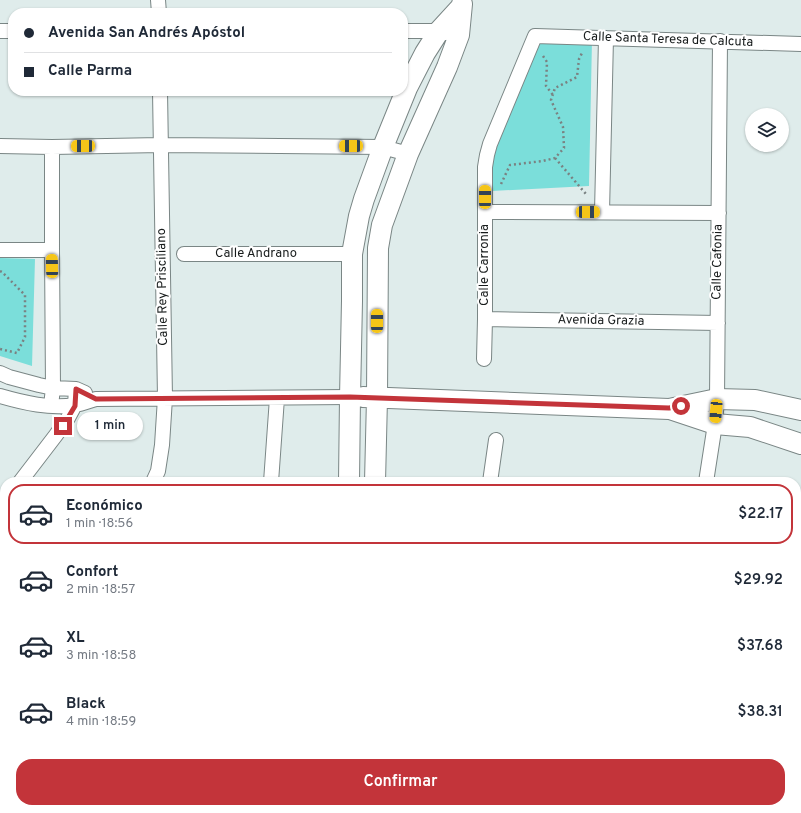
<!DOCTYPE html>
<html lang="es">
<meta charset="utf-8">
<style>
body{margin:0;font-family:Overpass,sans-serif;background:#f2f2f3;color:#1f2937;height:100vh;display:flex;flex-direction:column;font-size:15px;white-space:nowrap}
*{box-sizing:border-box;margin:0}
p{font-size:13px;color:#747a83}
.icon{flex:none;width:22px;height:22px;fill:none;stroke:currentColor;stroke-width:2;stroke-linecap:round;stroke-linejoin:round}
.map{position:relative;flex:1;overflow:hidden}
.sheet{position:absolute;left:0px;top:477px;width:801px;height:336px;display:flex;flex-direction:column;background:#fff;border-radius:16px 16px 0 0;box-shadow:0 1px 3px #0004}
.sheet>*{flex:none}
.hud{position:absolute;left:8px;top:8px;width:400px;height:88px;border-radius:16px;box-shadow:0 1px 3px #0004;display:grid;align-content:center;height:88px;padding:0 16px;background:#fff}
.buttons{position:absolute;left:745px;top:108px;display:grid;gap:8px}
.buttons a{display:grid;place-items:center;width:44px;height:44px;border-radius:50%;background:#fff;box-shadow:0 1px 3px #0004;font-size:20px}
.end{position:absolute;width:18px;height:18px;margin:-9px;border:5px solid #c3343a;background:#fff;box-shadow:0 0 0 2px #fff}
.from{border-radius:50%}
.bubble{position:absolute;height:28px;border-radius:14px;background:#fff;box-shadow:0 1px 3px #0004;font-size:13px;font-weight:600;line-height:28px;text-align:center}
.car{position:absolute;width:12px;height:24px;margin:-12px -6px;border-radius:5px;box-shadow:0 0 3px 1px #0007;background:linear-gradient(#f5c518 24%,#345 0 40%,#f5c518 0 76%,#345 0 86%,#f5c518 0)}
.hud b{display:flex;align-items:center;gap:14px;height:38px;font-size:15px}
.hud b+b{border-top:1px solid #e0e1e3}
.hud i{width:10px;height:10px;background:#1f2937}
ul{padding:7px 0 0;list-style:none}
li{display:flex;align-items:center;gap:12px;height:60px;margin:0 8px 6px;padding:0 8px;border:2px solid transparent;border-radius:16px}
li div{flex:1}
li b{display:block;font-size:15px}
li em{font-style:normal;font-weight:600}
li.active{border-color:#c3343a}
li>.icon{width:36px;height:36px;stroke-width:1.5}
.action{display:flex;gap:8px;margin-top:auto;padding:8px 16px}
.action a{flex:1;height:46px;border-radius:16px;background:#c3343a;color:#fff;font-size:16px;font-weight:600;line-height:46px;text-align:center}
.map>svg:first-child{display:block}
</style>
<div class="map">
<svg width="801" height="813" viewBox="0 0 801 813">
<rect width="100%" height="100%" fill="#dfeceb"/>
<!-- green -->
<path fill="#7bdeda" d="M535 38 592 40 589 186 492 191V155Z
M0 258 35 259 32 366 0 356Z"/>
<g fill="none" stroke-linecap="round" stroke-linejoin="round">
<!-- street casing -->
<g stroke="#7a8685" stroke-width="16">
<path id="street" d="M158 0 159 13
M0 31H13
M403 31H439L446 33
M0 146 52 147 161 145 383 147 408 154
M485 212 719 213
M602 212 606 38
M0 250H52
M184 254H352
M485 319 718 323
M484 359 485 319V167L487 155 490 144 535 36 801 44
M0 373 9 377 39 385 53 388 76 389 85 393
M0 396C24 403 50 409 75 405 82 404 89 401 96 399L350 397
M51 406 53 388 52 250V147
M20 482 56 435 68 418 75 405 76 389
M153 482 158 471 162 445 165 398 160 91
M271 482 277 398
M490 482 496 440
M706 482 715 424 717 399 720 41
M0 509 5 502
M796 637 801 607
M435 808 455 813
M766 813 767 808"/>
</g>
<!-- secondary casing -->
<g stroke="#7a8685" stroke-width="22">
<path id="secondary" d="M363 397 669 409 717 399 755 400 801 410
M670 409 715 424 750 427 801 444
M349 482 350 397 352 301V254L359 216 364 199 383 147 407 88 425 53 439 31 461 7
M375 482 377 398 378 248 382 225 408 154 447 67 459 35 462 4
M297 813V808
M325 813 326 808"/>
</g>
<!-- path -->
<path stroke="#7a8282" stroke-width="2.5" stroke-dasharray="2 3" stroke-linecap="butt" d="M543 56 547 62 546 86 553 95
M555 158 586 194
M501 184 510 165 543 161 555 158 564 148 563 127 551 100 555 88 577 77 579 59 582 53
M0 271 2 272 25 295V337L17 353 0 349"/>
<!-- street -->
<use href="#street" stroke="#fff" stroke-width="14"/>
<!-- secondary -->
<use href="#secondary" stroke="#fff" stroke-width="20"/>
</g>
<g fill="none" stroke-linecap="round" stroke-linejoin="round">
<!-- route -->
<path stroke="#c3343a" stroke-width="5" d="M63 426 75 406 76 389 96 399 350 397 669 408 681 406"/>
</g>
<g text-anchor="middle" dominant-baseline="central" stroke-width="4" stroke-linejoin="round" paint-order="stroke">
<!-- street labels -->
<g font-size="13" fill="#171b1b" stroke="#fff">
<text transform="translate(668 40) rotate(2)">Calle Santa Teresa de Calcuta</text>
<text x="256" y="254">Calle Andrano</text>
<text transform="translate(718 262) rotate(-89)">Calle Cafonia</text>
<text transform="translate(485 265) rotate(-90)">Calle Carronia</text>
<text transform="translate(163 287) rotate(-91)">Calle Rey Prisciliano</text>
<text transform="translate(601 321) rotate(1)">Avenida Grazia</text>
</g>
</g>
</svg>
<div class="buttons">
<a><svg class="icon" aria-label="layers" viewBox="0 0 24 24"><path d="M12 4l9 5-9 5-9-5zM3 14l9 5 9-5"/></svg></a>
</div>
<i class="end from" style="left:681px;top:406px"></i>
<i class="end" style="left:63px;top:426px"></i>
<div class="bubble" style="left:77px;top:412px;width:66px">1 min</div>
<i class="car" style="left:83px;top:146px;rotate:269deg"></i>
<i class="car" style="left:351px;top:146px;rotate:270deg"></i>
<i class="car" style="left:485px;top:197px;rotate:0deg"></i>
<i class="car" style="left:588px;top:212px;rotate:90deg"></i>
<i class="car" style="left:52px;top:266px;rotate:359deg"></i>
<i class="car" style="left:377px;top:321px;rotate:0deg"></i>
<i class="car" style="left:716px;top:411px;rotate:185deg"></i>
<div class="hud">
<b><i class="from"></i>Avenida San Andrés Apóstol</b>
<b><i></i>Calle Parma</b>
</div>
<section class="sheet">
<ul>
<li class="active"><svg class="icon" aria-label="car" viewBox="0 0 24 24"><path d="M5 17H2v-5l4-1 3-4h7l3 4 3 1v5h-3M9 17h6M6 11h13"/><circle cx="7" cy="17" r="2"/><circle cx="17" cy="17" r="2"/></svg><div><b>Económico</b><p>1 min · 18:56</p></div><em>$22.17</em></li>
<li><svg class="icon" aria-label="car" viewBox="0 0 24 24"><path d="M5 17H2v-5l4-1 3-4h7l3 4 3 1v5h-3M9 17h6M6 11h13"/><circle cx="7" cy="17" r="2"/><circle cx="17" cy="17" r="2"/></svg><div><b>Confort</b><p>2 min · 18:57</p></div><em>$29.92</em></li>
<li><svg class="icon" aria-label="car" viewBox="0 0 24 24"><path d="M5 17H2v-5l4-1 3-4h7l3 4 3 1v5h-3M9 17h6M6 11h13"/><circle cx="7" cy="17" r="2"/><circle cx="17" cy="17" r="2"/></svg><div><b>XL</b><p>3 min · 18:58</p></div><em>$37.68</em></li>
<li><svg class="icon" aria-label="car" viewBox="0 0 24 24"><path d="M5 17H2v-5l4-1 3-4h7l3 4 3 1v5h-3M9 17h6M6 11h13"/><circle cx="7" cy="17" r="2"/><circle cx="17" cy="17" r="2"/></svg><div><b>Black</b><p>4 min · 18:59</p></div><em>$38.31</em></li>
</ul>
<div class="action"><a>Confirmar</a></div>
</section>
</div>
